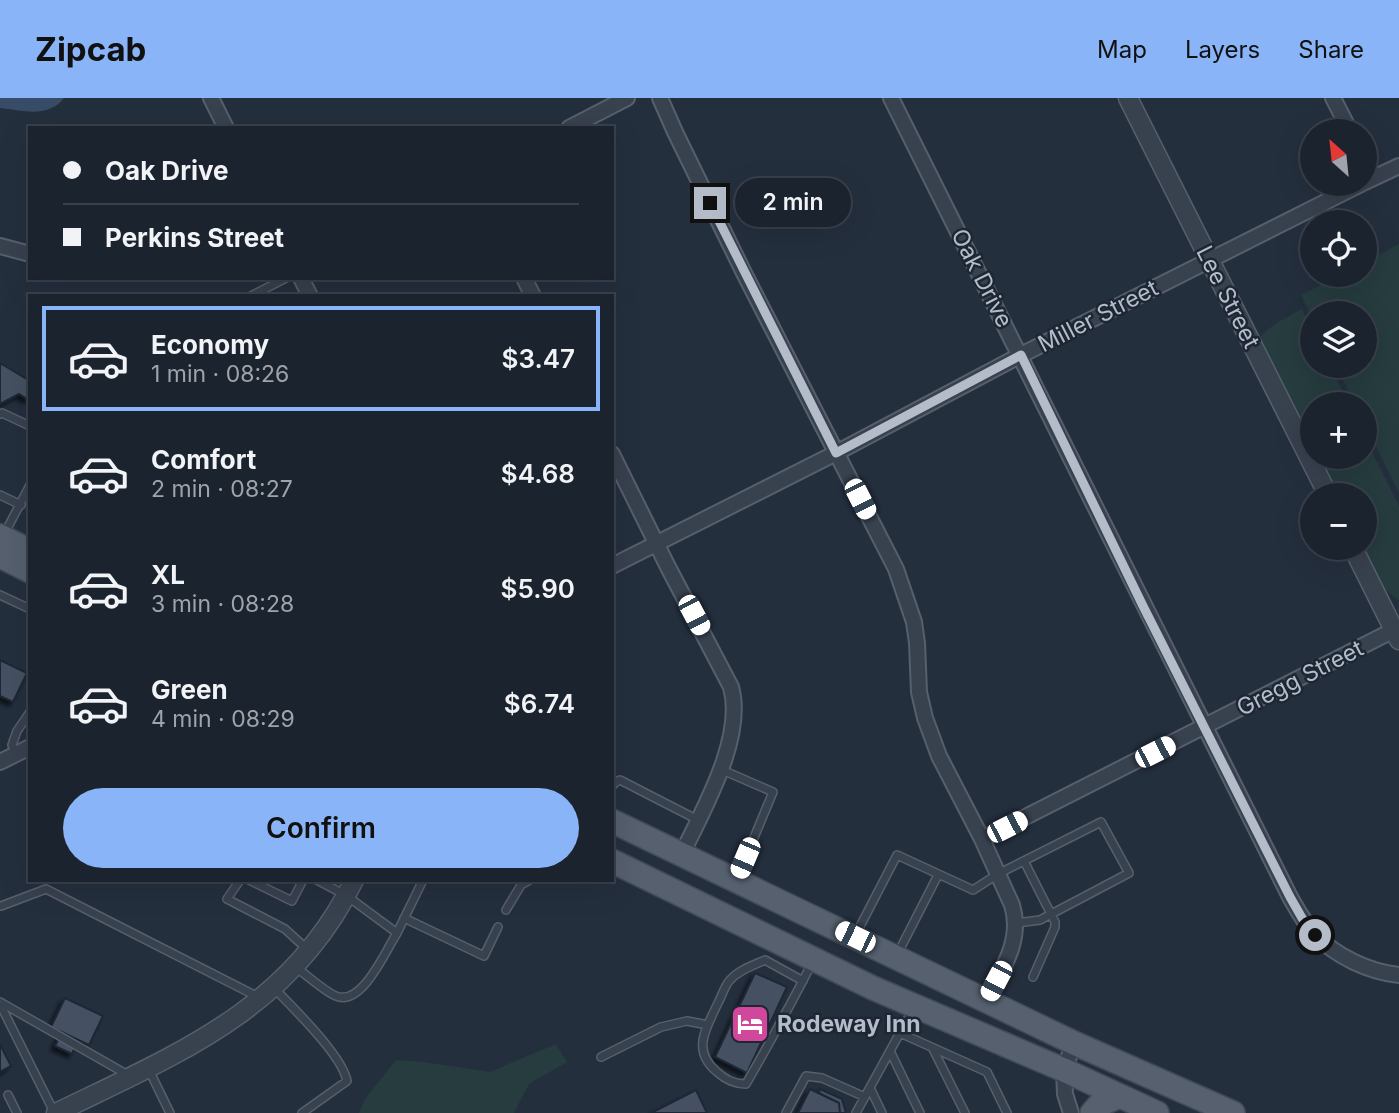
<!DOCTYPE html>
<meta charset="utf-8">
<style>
body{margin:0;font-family:Inter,sans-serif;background:#282f3a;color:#f1f3f6;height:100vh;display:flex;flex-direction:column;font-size:26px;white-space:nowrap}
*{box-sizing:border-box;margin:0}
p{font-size:23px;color:#a0a4aa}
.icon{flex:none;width:38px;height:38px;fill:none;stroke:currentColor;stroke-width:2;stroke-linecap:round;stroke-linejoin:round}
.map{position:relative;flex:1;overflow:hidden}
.sheet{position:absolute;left:28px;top:196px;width:586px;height:588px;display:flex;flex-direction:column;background:#1b232e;border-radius:0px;box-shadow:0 7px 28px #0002,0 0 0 2px #39404a}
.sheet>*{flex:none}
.top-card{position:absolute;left:28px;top:28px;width:586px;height:154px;border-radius:0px;box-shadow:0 7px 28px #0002,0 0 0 2px #39404a;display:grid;align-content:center;height:154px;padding:0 35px;background:#1b232e}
.needle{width:46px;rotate:333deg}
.controls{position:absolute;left:1300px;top:21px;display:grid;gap:14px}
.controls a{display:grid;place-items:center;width:77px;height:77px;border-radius:50%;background:#1b232e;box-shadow:0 7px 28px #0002,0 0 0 2px #39404a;font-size:35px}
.end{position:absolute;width:32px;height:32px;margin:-16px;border:9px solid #b4bcc9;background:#111;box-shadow:0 0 0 4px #111}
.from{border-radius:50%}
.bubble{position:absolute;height:49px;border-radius:24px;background:#1b232e;box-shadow:0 7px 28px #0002,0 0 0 2px #39404a;font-size:23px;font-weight:600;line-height:49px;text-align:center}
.car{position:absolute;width:21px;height:42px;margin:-21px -10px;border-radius:9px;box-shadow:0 0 5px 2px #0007;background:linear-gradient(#fff 24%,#345 0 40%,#fff 0 76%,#345 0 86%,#fff 0)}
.top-card b{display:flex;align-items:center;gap:24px;height:66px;font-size:26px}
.top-card b+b{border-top:2px solid #39404a}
.top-card i{width:18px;height:18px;background:#f1f3f6}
ul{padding:12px 0 0;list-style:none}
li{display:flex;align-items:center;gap:21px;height:105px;margin:0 14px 10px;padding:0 21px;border:4px solid transparent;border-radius:0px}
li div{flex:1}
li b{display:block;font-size:26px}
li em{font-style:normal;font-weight:600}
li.current{border-color:#8ab4f8}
li>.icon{width:63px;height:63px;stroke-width:1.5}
.button{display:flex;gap:14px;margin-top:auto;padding:14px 35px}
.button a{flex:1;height:80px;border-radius:42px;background:#8ab4f8;color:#111;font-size:28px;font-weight:600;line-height:80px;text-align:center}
header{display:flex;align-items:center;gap:42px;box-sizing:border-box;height:98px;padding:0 35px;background:#8ab4f8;color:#111}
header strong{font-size:33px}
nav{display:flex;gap:38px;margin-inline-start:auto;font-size:24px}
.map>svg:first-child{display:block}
</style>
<header>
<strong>Zipcab</strong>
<nav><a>Map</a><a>Layers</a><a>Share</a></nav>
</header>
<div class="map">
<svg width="1399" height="1015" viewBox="0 0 1399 1015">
<defs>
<filter id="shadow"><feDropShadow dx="-4" dy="4" stdDeviation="2" flood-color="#0009"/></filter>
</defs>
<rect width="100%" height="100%" fill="#242f3e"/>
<!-- green -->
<path fill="#263c3f" d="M1399 146V395L1365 326V306H1355L1336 268H1365V215H1312V220L1301 197 1341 177H1365V164Z
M1302 211 1312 233V268H1330L1349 306H1312V351L1258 243C1267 228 1287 219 1302 211Z
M1365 340 1399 408V503L1380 487 1361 450H1365V397H1335L1316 359H1365Z
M556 946 567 964 529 986 514 1015H359L365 1001 396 962 423 964 490 974Z"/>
<!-- water -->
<path fill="#394c67" d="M0 0H64C47 21 23 12 0 10Z"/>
<!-- building -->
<path fill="#455162" stroke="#1f2835" stroke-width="2" filter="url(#shadow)" d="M0 265 30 283V300L27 301 19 296 0 306Z
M0 562 27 575 13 604 0 598Z
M755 875 787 889 747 975 715 959Z
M65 900 103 918 89 947 51 929Z
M62 934 78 942 72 956 55 948Z
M0 946 11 968 0 974Z
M810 991 839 1005 840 1015H798Z
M820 991 842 1001 846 1015H840L839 1005 819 995Z
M696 992 707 1015H651Z"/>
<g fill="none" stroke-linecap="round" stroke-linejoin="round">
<!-- service casing -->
<g stroke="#565f6c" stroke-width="10">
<path id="service" d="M251 198 286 180
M0 316 2 315 30 328
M0 397 21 407
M8 429 30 387
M0 497 30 511
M17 656 12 647 17 633 30 614
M720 671 773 694 738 778
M612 688 616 684 620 682 698 722
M1024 763 1055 824V829L1033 879
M240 782 227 801 285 831 309 853
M249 782 292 803 303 782
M317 782 347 798 397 835 423 782
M1 808 46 791 260 900
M506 812 521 787 530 782
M404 820 484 858 498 829
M855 838 897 757 973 792 998 776 1101 724 1129 775 1040 822 1016 825
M898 855 938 777
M295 869C306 876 325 894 336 898 362 909 386 852 397 835
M803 883 765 862C754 867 739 872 731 881 725 886 722 898 718 905 706 931 691 952 717 974 726 982 734 986 746 986 769 946 791 906 812 865
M274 890C293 910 342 957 347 983L302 1015
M0 904 128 977
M0 906 54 1014
M900 935 987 974 1007 1015
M933 951 965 1015
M890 953 920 1015
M601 959 661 929 687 923 708 927
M149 972 170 1015
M870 990 882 1015
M8 997 17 1015
M786 1015 806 978 822 980 865 999
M856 1015 913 911"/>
</g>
<!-- minor casing -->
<g stroke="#565f6c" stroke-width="18">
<path id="minor" d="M211 0 226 30
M660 0 675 34 744 175 896 471 914 524 917 545 919 594 925 620 939 658 982 741 1012 807C1023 842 1002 872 986 902
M891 0C1025 266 1156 533 1290 799 1297 811 1304 825 1315 836 1335 858 1369 874 1399 877
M1333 0 1350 33
M569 30 627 0
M1365 63 1373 79
M1365 84 1399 68
M0 148 30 156
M301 180 310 198
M524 180 533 198
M612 356 668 469 731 589C745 639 704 710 682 756
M612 468 836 355 1021 257 1361 86
M0 664 30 649
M982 741 1394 532
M1071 1015 1065 996 1064 972 1074 945"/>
</g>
<!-- tertiary casing -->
<g stroke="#565f6c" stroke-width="21">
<path id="tertiary" d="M1128 0 1328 397
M1353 450 1399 542
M56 1015C177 956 292 911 354 782"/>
</g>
<!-- primary casing -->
<g stroke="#414a57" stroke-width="26">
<path id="primary" d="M0 438 30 453
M0 458 30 473
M612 723 1074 945 1233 1015
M612 763 873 890 1064 972 1157 1015
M1092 1015 1099 1007 1120 998"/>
</g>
<!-- service -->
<use href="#service" stroke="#38414e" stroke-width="7"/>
<!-- minor -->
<use href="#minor" stroke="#38414e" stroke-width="14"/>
<!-- tertiary -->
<use href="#tertiary" stroke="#38414e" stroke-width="18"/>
<!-- primary -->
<use href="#primary" stroke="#56606e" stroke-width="23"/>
</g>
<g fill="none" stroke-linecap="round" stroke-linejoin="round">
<!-- route -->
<path stroke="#b4bcc9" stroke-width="9" d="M710 105 836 355 1021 257 1143 508 1290 799 1302 820 1315 837"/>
</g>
<!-- icons -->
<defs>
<g id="hotel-square" transform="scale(2.0125)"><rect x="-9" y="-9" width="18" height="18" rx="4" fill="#d1479c" stroke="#1d2633"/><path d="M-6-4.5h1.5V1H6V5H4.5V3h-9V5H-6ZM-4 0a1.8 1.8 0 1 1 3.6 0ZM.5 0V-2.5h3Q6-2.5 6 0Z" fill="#fff"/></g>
</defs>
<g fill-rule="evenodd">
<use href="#hotel-square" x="750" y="926"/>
</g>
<g text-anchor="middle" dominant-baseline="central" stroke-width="5" stroke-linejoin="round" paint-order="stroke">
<!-- street labels -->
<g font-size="23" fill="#b4bcc9" stroke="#1d2633">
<text transform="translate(982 180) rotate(63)">Oak Drive</text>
<text transform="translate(1228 199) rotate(63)">Lee Street</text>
<text transform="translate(1098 218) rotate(-27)">Miller Street</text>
<text transform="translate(1300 580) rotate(-27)">Gregg Street</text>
</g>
<!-- poi labels -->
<g font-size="23" font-weight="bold" fill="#b4bcc9" stroke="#1d2633" text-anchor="start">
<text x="777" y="926">Rodeway Inn</text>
</g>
</g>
</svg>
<div class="controls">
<a><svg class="needle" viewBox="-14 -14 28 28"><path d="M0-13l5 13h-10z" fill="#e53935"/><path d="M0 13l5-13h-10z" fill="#a0a4aa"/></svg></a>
<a><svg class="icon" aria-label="locate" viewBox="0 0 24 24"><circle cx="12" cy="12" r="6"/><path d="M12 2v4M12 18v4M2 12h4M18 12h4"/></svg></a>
<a><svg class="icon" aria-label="layers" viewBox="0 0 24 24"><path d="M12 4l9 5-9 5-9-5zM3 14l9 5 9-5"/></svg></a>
<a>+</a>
<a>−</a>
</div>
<i class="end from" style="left:1315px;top:837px"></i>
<i class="end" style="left:710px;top:105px"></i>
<div class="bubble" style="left:735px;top:80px;width:116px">2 min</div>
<i class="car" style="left:860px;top:401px;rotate:153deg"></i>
<i class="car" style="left:694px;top:517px;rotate:152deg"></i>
<i class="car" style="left:1155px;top:654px;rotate:63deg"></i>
<i class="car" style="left:1007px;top:729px;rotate:63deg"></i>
<i class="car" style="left:745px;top:760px;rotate:203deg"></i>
<i class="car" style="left:855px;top:839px;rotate:296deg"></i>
<i class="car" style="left:996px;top:883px;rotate:208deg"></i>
<div class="top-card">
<b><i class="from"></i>Oak Drive</b>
<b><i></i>Perkins Street</b>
</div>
<section class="sheet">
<ul>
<li class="current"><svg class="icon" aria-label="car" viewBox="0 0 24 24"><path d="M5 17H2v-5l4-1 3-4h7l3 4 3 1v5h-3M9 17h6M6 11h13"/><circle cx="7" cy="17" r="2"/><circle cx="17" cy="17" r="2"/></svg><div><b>Economy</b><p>1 min · 08:26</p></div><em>$3.47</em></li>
<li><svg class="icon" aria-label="car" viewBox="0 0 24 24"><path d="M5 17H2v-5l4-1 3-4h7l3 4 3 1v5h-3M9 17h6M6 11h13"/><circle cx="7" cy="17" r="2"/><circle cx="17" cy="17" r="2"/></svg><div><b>Comfort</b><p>2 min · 08:27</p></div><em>$4.68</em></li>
<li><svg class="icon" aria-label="car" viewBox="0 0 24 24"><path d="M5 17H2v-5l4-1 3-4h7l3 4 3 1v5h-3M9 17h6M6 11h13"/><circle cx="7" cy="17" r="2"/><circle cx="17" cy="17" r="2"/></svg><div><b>XL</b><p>3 min · 08:28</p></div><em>$5.90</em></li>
<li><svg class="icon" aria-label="car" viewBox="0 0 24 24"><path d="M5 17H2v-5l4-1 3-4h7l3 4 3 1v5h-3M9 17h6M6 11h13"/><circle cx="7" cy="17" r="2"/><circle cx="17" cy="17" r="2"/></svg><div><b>Green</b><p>4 min · 08:29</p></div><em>$6.74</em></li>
</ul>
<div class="button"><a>Confirm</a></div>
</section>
</div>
